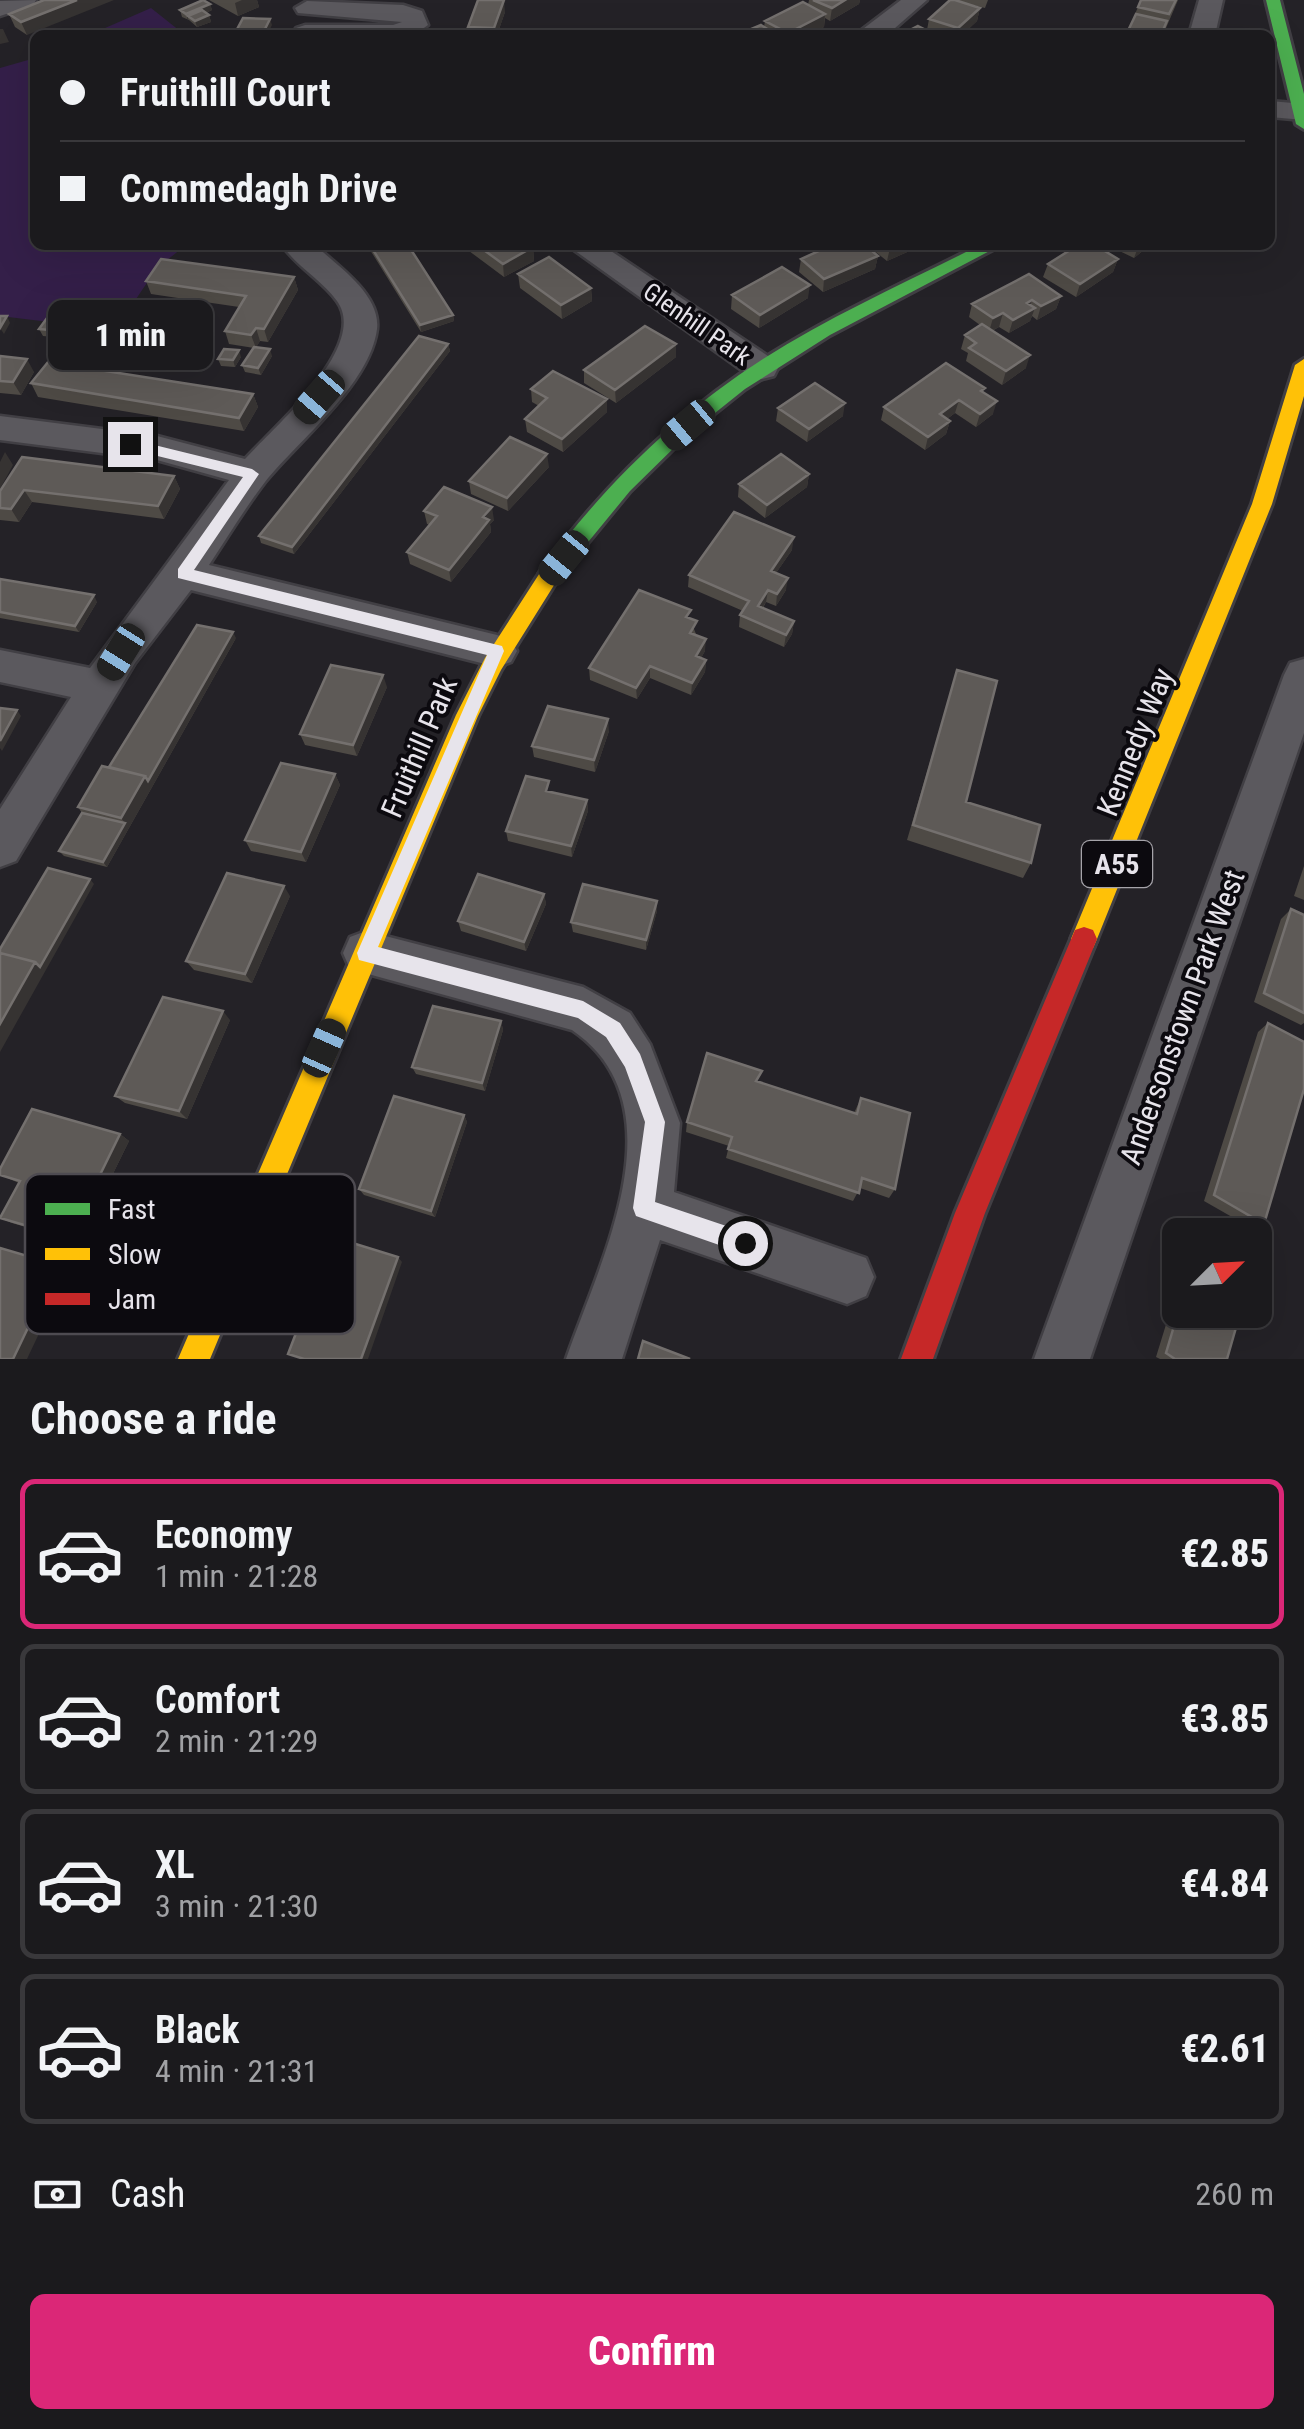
<!DOCTYPE html>
<meta charset="utf-8">
<style>
body{margin:0;font-family:"Roboto Condensed",sans-serif;background:#28272a;color:#f1f3f6;height:100vh;display:flex;flex-direction:column;font-size:38px;white-space:nowrap}
*{box-sizing:border-box;margin:0}
p{font-size:32px;color:#a0a1a4}
.icon{flex:none;width:55px;height:55px;fill:none;stroke:currentColor;stroke-width:2;stroke-linecap:round;stroke-linejoin:round}
.map{position:relative;height:1359px;overflow:hidden}
.details{display:flex;flex-direction:column;background:#1b1a1d;flex:1}
.details>*{flex:none}
.top-card{position:absolute;left:30px;top:30px;width:1245px;height:220px;border-radius:15px;box-shadow:0 10px 40px #0002,0 0 0 2px #39383b;display:grid;align-content:center;height:220px;padding:0 30px;background:#1b1a1d}
.needle{width:65px;rotate:66deg}
.fabs{position:absolute;left:1162px;top:1218px;display:grid;gap:20px}
.fabs a{display:grid;place-items:center;width:110px;height:110px;border-radius:15px;background:#1b1a1d;box-shadow:0 10px 40px #0002,0 0 0 2px #39383b;font-size:50px}
.end{position:absolute;width:45px;height:45px;margin:-22px;border:12px solid #e7e4eb;background:#111;box-shadow:0 0 0 5px #111}
.from{border-radius:50%}
.bubble{position:absolute;height:70px;border-radius:15px;background:#1b1a1d;box-shadow:0 10px 40px #0002,0 0 0 2px #39383b;font-size:32px;font-weight:800;line-height:70px;text-align:center}
.car{position:absolute;width:30px;height:60px;margin:-30px -15px;border-radius:12px;box-shadow:0 0 8px 2px #0007;background:linear-gradient(#222 24%,#8ab4d8 0 40%,#222 0 76%,#8ab4d8 0 86%,#222 0)}
.top-card b{display:flex;align-items:center;gap:35px;height:95px;font-size:38px}
.top-card b+b{border-top:2px solid #39383b}
.top-card i{width:25px;height:25px;background:#f1f3f6}
ul{padding:0;list-style:none}
li{display:flex;align-items:center;gap:30px;height:150px;margin:0 20px 15px;padding:0 10px;border:5px solid #39383b;border-radius:15px}
li div{flex:1}
li b{display:block;font-size:38px}
li em{font-style:normal;font-weight:800}
li.active{border-color:#db2777}
li>.icon{width:90px;height:90px;stroke-width:1.5}
h2{padding:0 30px;font-size:45px;line-height:120px}
.pay{display:flex;align-items:center;gap:25px;height:110px;padding:0 30px;font-size:38px}
.pay p{margin-inline-start:auto}
.primary-button{display:flex;gap:20px;margin-top:auto;padding:20px 30px}
.primary-button a{flex:1;height:115px;border-radius:15px;background:#db2777;color:#fff;font-size:40px;font-weight:800;line-height:115px;text-align:center}
.map>svg:first-child{display:block}
</style>
<div class="map">
<svg width="1304" height="1359" viewBox="0 0 1304 1359">
<rect width="100%" height="100%" fill="#242227"/>
<!-- green -->
<path fill="#341f49" d="M151 8 185 35H89Z
M35 58V245H186L157 268 115 330 0 316V68Z"/>
<g fill="none" stroke-linecap="round" stroke-linejoin="round">
<!-- street casing -->
<g stroke="#413f44" stroke-width="5">
<path id="street" d="M36 0 33 5 0 16V1Z
M901 0H927L887 35H855Z
M1199 0H1223L1215 35H1189Z
M307 1 403 5 422 11 428 25 414 35H294L296 28 305 25H393L402 22 298 13 295 8Z
M1270 101 1304 104V120L1270 117Z
M282 245H315C336 265 381 294 377 329 370 384 299 440 265 482 245 508 227 538 209 565L497 635 511 640 517 651 511 662 497 667 191 590 135 663 16 861 0 867V809L71 697 0 682V650L90 668 229 480 157 460 0 440V416L157 436 245 459C273 428 370 346 337 301 322 280 297 267 282 245Z
M567 245H602L774 360 778 368 774 376 762 379 750 376Z
M1304 659V733L1090 1359H1034L1284 675 1290 663Z
M366 931 583 987 630 1013 650 1044 680 1123 674 1192 866 1258 874 1277 866 1296 847 1304 660 1240 622 1359H566C600 1261 682 1105 572 1030L350 969 343 953 350 937Z"/>
</g>
<!-- fast casing -->
<g stroke="#413f44" stroke-width="6">
<path id="fast" d="M1266 0H1280L1304 94V129L1296 124Z
M980 245H1001L830 335 745 389 685 437 630 491 557 580H543L539 574 543 568C604 486 677 414 763 359 832 315 907 282 980 245Z"/>
</g>
<!-- slow casing -->
<g stroke="#413f44" stroke-width="6">
<path id="slow" d="M1304 359V396L1272 504 1097 939 1093 948 1084 951 1075 948 1071 939 1252 504 1295 365Z
M550 566 561 574 501 670 478 716 210 1359H178L456 715 485 658 543 568Z"/>
</g>
<!-- jam casing -->
<g stroke="#413f44" stroke-width="6">
<path id="jam" d="M1084 927 1093 930 1097 939 985 1213 933 1359H901L955 1213 1075 930Z"/>
</g>
<!-- street -->
<use href="#street" fill="#5b595e" fill-rule="evenodd"/>
<!-- fast -->
<use href="#fast" fill="#4caf50" fill-rule="evenodd"/>
<!-- slow -->
<use href="#slow" fill="#ffc107" fill-rule="evenodd"/>
<!-- jam -->
<use href="#jam" fill="#c62828" fill-rule="evenodd"/>
</g>
<!-- wall -->
<path fill="#4e4a45" d="M44 0 27 35 15 27 9 14Z
M209 0H257L259 7 238 16Z
M809 0H860L859 4 830 21 825 18 824 27 808 35H737L764 27 765 21 808 5Z
M950 0H988L985 8 973 5 980 8 977 21 962 35H936L927 30 929 19Z
M1141 0H1178L1163 35H1126Z
M210 4 212 10 206 13 209 15 211 22 197 27 189 20 182 17 180 10Z
M505 12 497 35H469L468 27Z
M367 245H408L453 315 454 321 421 332Z
M464 245H530L533 247 534 261 504 277 465 248Z
M867 245H923L887 261Z
M1107 245H1150L1134 258Z
M878 256 875 269 823 292 799 272 801 259Z
M1118 259 1113 272 1076 297 1043 277 1048 264Z
M518 274 591 288 592 301 562 319 520 288Z
M294 277 298 290 268 342 260 341 256 347 272 356 261 375 245 372 242 365 254 348 229 344 225 331 239 307 151 294 146 281Z
M732 295 808 298 759 328 731 309Z
M1061 296 1056 309 1037 320 1032 316 1030 321 1009 333 999 327 992 331 1026 368 1002 385 966 361 968 353 961 349 965 335 980 325 969 317 972 304Z
M67 320 71 326 64 338 43 336 39 329Z
M448 344 450 351 294 554 261 543 259 536Z
M676 344V357L616 403 584 383V370Z
M0 356 34 372 21 395 0 393Z
M241 357 235 367 221 366 218 359Z
M31 383 253 394 258 407 244 431 38 397Z
M531 389 607 412 563 452 527 432 525 419 539 406 532 402Z
M984 392 993 414 976 427 955 413 947 419 950 421 946 434 925 450 881 420 884 407Z
M778 408 843 416 807 442 776 421Z
M549 467 508 511 471 494 469 481Z
M809 474 807 487 765 518 738 497 739 484Z
M174 476 180 489 164 519 32 502 19 522 0 520V491Z
M424 511 494 520 490 524 491 532 451 582 410 564 407 552 430 525 427 524Z
M792 550 776 573 786 590 776 606 766 602 763 608 794 621 792 634 784 647 739 627 740 615 743 611 688 587 689 575Z
M0 579 97 602 79 632 0 618Z
M690 619 696 634 695 635 705 651 701 658 706 660 705 672 691 695 650 678 637 699 590 680 589 668Z
M236 638 107 867 64 856 59 851 82 813 78 807 109 767Z
M957 670 966 802 1031 863 1023 878 907 840Z
M387 687 357 756 305 745 300 734Z
M609 731 595 772 534 757 532 746Z
M335 774 340 785 306 862 251 851 245 840Z
M550 792 587 800 588 811 572 857 508 841 506 831Z
M1304 866V900L1294 896Z
M544 894 546 904 526 951 461 931 458 921Z
M290 896 252 983 194 970 186 961Z
M657 901V911L646 950 573 932 571 922Z
M1291 909 1304 915V1023L1301 1025 1254 1002 1281 919Z
M230 1020 187 1119 125 1103 115 1096Z
M501 1021 503 1030 485 1091 416 1074 412 1067Z
M1268 1023 1264 1224 1253 1229 1204 1201 1258 1032Z
M759 1082 854 1113 861 1098 895 1189 889 1198 860 1188 853 1201 726 1158 729 1146 686 1132 687 1122Z
M464 1115 467 1122 435 1217 364 1195 359 1189Z
M120 1134 129 1141 79 1243 12 1223 0 1218 19 1183 0 1175Z
M1180 1279V1310L1227 1359H1160L1156 1357Z"/>
<!-- shaded-wall -->
<path fill="#363332" d="M77 0H114L27 35 21 22Z
M242 0H257L259 7 238 16 235 3Z
M504 0 505 12 497 35H495L494 28Z
M845 0H860L859 4 830 21 832 8Z
M210 4 212 10 192 19 188 16V21L186 14Z
M980 8 977 21 962 35H957L958 28Z
M825 14 824 27 808 35H788V33Z
M209 15 211 22 197 27 195 21Z
M270 19 272 25 267 35H262Z
M0 29H3L9 42 0 44Z
M896 245H923L887 261 890 248Z
M1139 245H1150L1134 258Z
M533 247 534 261 504 277 503 264Z
M878 256 875 269 823 292 824 279Z
M1118 259 1113 272 1076 297 1080 284Z
M294 277 298 290 268 342 264 329Z
M810 285 808 298 759 328 760 315Z
M591 288 592 301 562 319 561 305Z
M1061 296 1056 309 1037 320 1041 306Z
M1032 300 1028 312 1035 308 1030 321 1009 333 1013 320 1027 303Z
M1003 313 999 327 989 332 993 318Z
M453 315 454 321 421 332 420 325Z
M7 316 10 323 4 334 0 328Z
M67 320 71 326 64 338 60 331Z
M256 328 260 341 256 348 251 335Z
M448 344 450 351 294 554 292 547Z
M676 344V357L616 403 615 390Z
M270 349 272 356 261 375 258 368Z
M239 350 241 357 235 367 233 360Z
M1030 355 1026 368 1002 385 1006 371Z
M27 359 34 372 21 395 13 382Z
M253 394 258 407 244 431 239 418Z
M607 399V412L563 452 562 439Z
M959 400 955 413 936 427 940 414Z
M997 401 993 414 976 427 980 414Z
M845 403 843 416 807 442 809 429Z
M950 421 946 434 925 450 928 437Z
M5 452 13 465 0 489V462Z
M547 454 549 467 508 511 507 498Z
M809 474 807 487 765 518 767 505Z
M174 476 180 489 164 519 158 506Z
M24 490 32 502 19 522 11 509Z
M492 507 494 520 490 524 491 532 451 582 449 570Z
M794 537 792 550 769 583 771 571Z
M788 578 786 590 776 606 777 594Z
M768 590 766 602 756 618 758 606Z
M94 595 97 602 79 632 75 626Z
M794 621 792 634 784 647 786 635Z
M233 632 236 638 107 867 103 862 125 823 121 818Z
M706 639 705 651 695 668 696 656Z
M706 660 705 672 691 695 692 683Z
M650 666V678L637 699 636 688Z
M383 675 387 687 357 756 353 745Z
M17 710 21 716 2 751 0 748V741Z
M608 719 609 731 595 772 594 760Z
M335 774 340 785 306 862 301 852Z
M587 800 588 811 572 857 571 846Z
M90 879 94 884 0 1052V1024L35 962Z
M284 886 290 896 252 983 245 974Z
M544 894 546 904 526 951 524 942Z
M657 901V911L646 950V940Z
M223 1011 230 1020 187 1119 179 1111Z
M501 1021 503 1030 485 1091 482 1083Z
M464 1115 467 1122 435 1217 431 1211Z
M120 1134 129 1141 79 1243 69 1238Z
M398 1257 402 1262 368 1359H361Z
M58 1265 69 1270 27 1359H13Z"/>
<!-- building -->
<path fill="#5e5a57" stroke="#74706e" stroke-width="2.5" d="M44 0H77L21 22 9 14Z
M203 0 210 4 186 14 180 10Z
M478 0H504L494 28 468 27Z
M813 0H845L832 8Z
M950 0H955L980 8 958 28 929 19Z
M1141 0H1176L1169 14 1138 7Z
M803 2 825 14 788 33 765 21Z
M202 10 209 15 195 21 188 16Z
M1136 14 1167 21 1161 35H1126Z
M243 18 270 19 262 35H234Z
M761 25 777 35H737Z
M918 26 936 35H900Z
M370 245H408L453 315 420 325Z
M477 245H530L533 247 503 264Z
M832 245H865L878 256 824 279 801 259Z
M1078 245H1095L1118 259 1080 284 1048 264Z
M549 257 591 288 561 305 518 274Z
M161 259 294 277 264 329 256 328 251 335 225 331 246 296 146 281Z
M782 267 810 285 760 315 732 295Z
M1029 274 1061 296 1041 306 1032 300 1027 303 1035 308 1013 320 1003 313 993 318 972 304Z
M0 316H7L0 328Z
M47 318 67 320 60 331 39 329Z
M982 324 1030 355 1006 371 969 348 976 343 965 335Z
M645 326 676 344 615 390 584 370Z
M419 336 448 344 292 547 259 536Z
M254 347 270 349 258 368 242 365Z
M224 349 239 350 233 360 218 359Z
M0 356 27 359 13 382 0 381Z
M48 362 253 394 239 418 31 383Z
M946 363 985 388 981 391 997 401 980 414 959 400 940 414 950 421 928 437 884 407Z
M553 371 607 399 562 439 525 419 547 398 531 389Z
M815 383 845 403 809 429 778 408Z
M510 437 547 454 507 498 469 481Z
M781 454 809 474 767 505 739 484Z
M22 457 174 476 158 506 24 490 11 509 0 508V491Z
M444 487 492 507 483 517 489 520 449 570 407 552 437 516 424 511Z
M734 512 794 537 771 571 788 578 777 594 768 590 758 606 794 621 786 635 740 615 749 601 689 575Z
M0 579 94 595 75 626 0 612Z
M639 590 691 610 686 617 697 621 690 633 706 639 696 656 706 660 692 683 650 666 636 688 589 668Z
M197 625 233 632 148 781 145 776 109 767Z
M331 665 383 675 353 745 300 734Z
M957 670 997 681 966 802 1040 825 1031 863 913 825Z
M548 706 608 719 594 760 532 746Z
M0 708 17 710 0 741Z
M281 763 335 774 301 852 245 840Z
M102 766 145 776 121 818 78 807Z
M526 776 549 781 546 791 587 800 571 846 506 831Z
M82 813 125 823 103 862 59 851Z
M48 868 90 879 40 967 35 962 0 953V949Z
M227 873 284 886 245 974 186 961Z
M478 874 544 894 524 942 458 921Z
M583 884 657 901 646 940 571 922Z
M1291 909 1304 915V1013L1264 993Z
M0 953 35 962 0 1024Z
M163 997 223 1011 179 1111 115 1096Z
M433 1006 501 1021 482 1083 412 1067Z
M1268 1023 1304 1042V1089L1264 1224 1214 1195Z
M707 1053 762 1071 756 1081 857 1114 861 1098 910 1113 895 1189 862 1178 859 1193 728 1149 732 1137 687 1122Z
M394 1096 464 1115 431 1211 359 1189Z
M32 1109 120 1134 69 1238 0 1218 20 1181 0 1175V1169Z
M333 1237 398 1257 361 1359H304L288 1354Z
M0 1248 58 1265 13 1359H0Z
M1180 1306V1310H1241L1227 1359H1175L1166 1353Z
M643 1341 690 1359H638Z"/>
<!-- route -->
<path fill="#e7e4eb" d="M130 439 252 469 259 474 194 570 502 646 504 651 378 947 583 1001 620 1023 640 1054 665 1122 655 1202 753 1235 756 1243 753 1250 745 1254 636 1216 633 1208 645 1122 625 1067 606 1037 578 1018 359 960 357 953 487 655 178 578V569L243 477 125 448 122 444Z"/>
<g text-anchor="middle" dominant-baseline="central" stroke-width="8" stroke-linejoin="round" paint-order="stroke">
<!-- far-street labels -->
<g font-size="25" fill="#e7e4eb" stroke="#0c0a0f">
<text transform="translate(697 324) rotate(35)">Glenhill Park</text>
</g>
<!-- shield labels -->
<rect fill="#0c0a0f" stroke="#a5a3a9" stroke-width="2.5" x="1082" y="841" width="70" height="46" rx="8"/>
<g font-size="28" font-weight="bold" fill="#e7e4eb">
<text x="1117" y="864">A55</text>
</g>
<!-- street labels -->
<g font-size="30" fill="#e7e4eb" stroke="#0c0a0f">
<text transform="translate(1135 742) rotate(-68)">Kennedy Way</text>
<text transform="translate(419 747) rotate(-67)">Fruithill Park</text>
<text transform="translate(1182 1017) rotate(-70)">Andersonstown Park West</text>
</g>
</g>
<!-- legend -->
<rect x="25" y="1174" width="330" height="160" rx="15" fill="#0c0a0f" stroke="#4e4b51" stroke-width="2.5"/>
<rect x="45" y="1203" width="45" height="12" fill="#4caf50"/>
<rect x="45" y="1248" width="45" height="12" fill="#ffc107"/>
<rect x="45" y="1293" width="45" height="12" fill="#c62828"/>
<g font-size="28" fill="#e7e4eb">
<text x="108" y="1219">Fast</text>
<text x="108" y="1264">Slow</text>
<text x="108" y="1309">Jam</text>
</g>
</svg>
<div class="fabs">
<a><svg class="needle" viewBox="-14 -14 28 28"><path d="M0-13l5 13h-10z" fill="#e53935"/><path d="M0 13l5-13h-10z" fill="#a0a1a4"/></svg></a>
</div>
<i class="end from" style="left:745px;top:1243px"></i>
<i class="end" style="left:130px;top:444px"></i>
<div class="bubble" style="left:48px;top:300px;width:165px">1 min</div>
<i class="car" style="left:319px;top:397px;rotate:221deg"></i>
<i class="car" style="left:688px;top:425px;rotate:230deg"></i>
<i class="car" style="left:564px;top:558px;rotate:219deg"></i>
<i class="car" style="left:121px;top:652px;rotate:212deg"></i>
<i class="car" style="left:324px;top:1048px;rotate:24deg"></i>
<div class="top-card">
<b><i class="from"></i>Fruithill Court</b>
<b><i></i>Commedagh Drive</b>
</div>
</div>
<section class="details">
<h2>Choose a ride</h2>
<ul>
<li class="active"><svg class="icon" aria-label="car" viewBox="0 0 24 24"><path d="M5 17H2v-5l4-1 3-4h7l3 4 3 1v5h-3M9 17h6M6 11h13"/><circle cx="7" cy="17" r="2"/><circle cx="17" cy="17" r="2"/></svg><div><b>Economy</b><p>1 min · 21:28</p></div><em>€2.85</em></li>
<li><svg class="icon" aria-label="car" viewBox="0 0 24 24"><path d="M5 17H2v-5l4-1 3-4h7l3 4 3 1v5h-3M9 17h6M6 11h13"/><circle cx="7" cy="17" r="2"/><circle cx="17" cy="17" r="2"/></svg><div><b>Comfort</b><p>2 min · 21:29</p></div><em>€3.85</em></li>
<li><svg class="icon" aria-label="car" viewBox="0 0 24 24"><path d="M5 17H2v-5l4-1 3-4h7l3 4 3 1v5h-3M9 17h6M6 11h13"/><circle cx="7" cy="17" r="2"/><circle cx="17" cy="17" r="2"/></svg><div><b>XL</b><p>3 min · 21:30</p></div><em>€4.84</em></li>
<li><svg class="icon" aria-label="car" viewBox="0 0 24 24"><path d="M5 17H2v-5l4-1 3-4h7l3 4 3 1v5h-3M9 17h6M6 11h13"/><circle cx="7" cy="17" r="2"/><circle cx="17" cy="17" r="2"/></svg><div><b>Black</b><p>4 min · 21:31</p></div><em>€2.61</em></li>
</ul>
<div class="pay"><svg class="icon" aria-label="cash" viewBox="0 0 24 24"><path d="M3 7h18v10H3z"/><circle cx="12" cy="12" r="2"/></svg>Cash<p>260 m</p></div>
<div class="primary-button"><a>Confirm</a></div>
</section>
